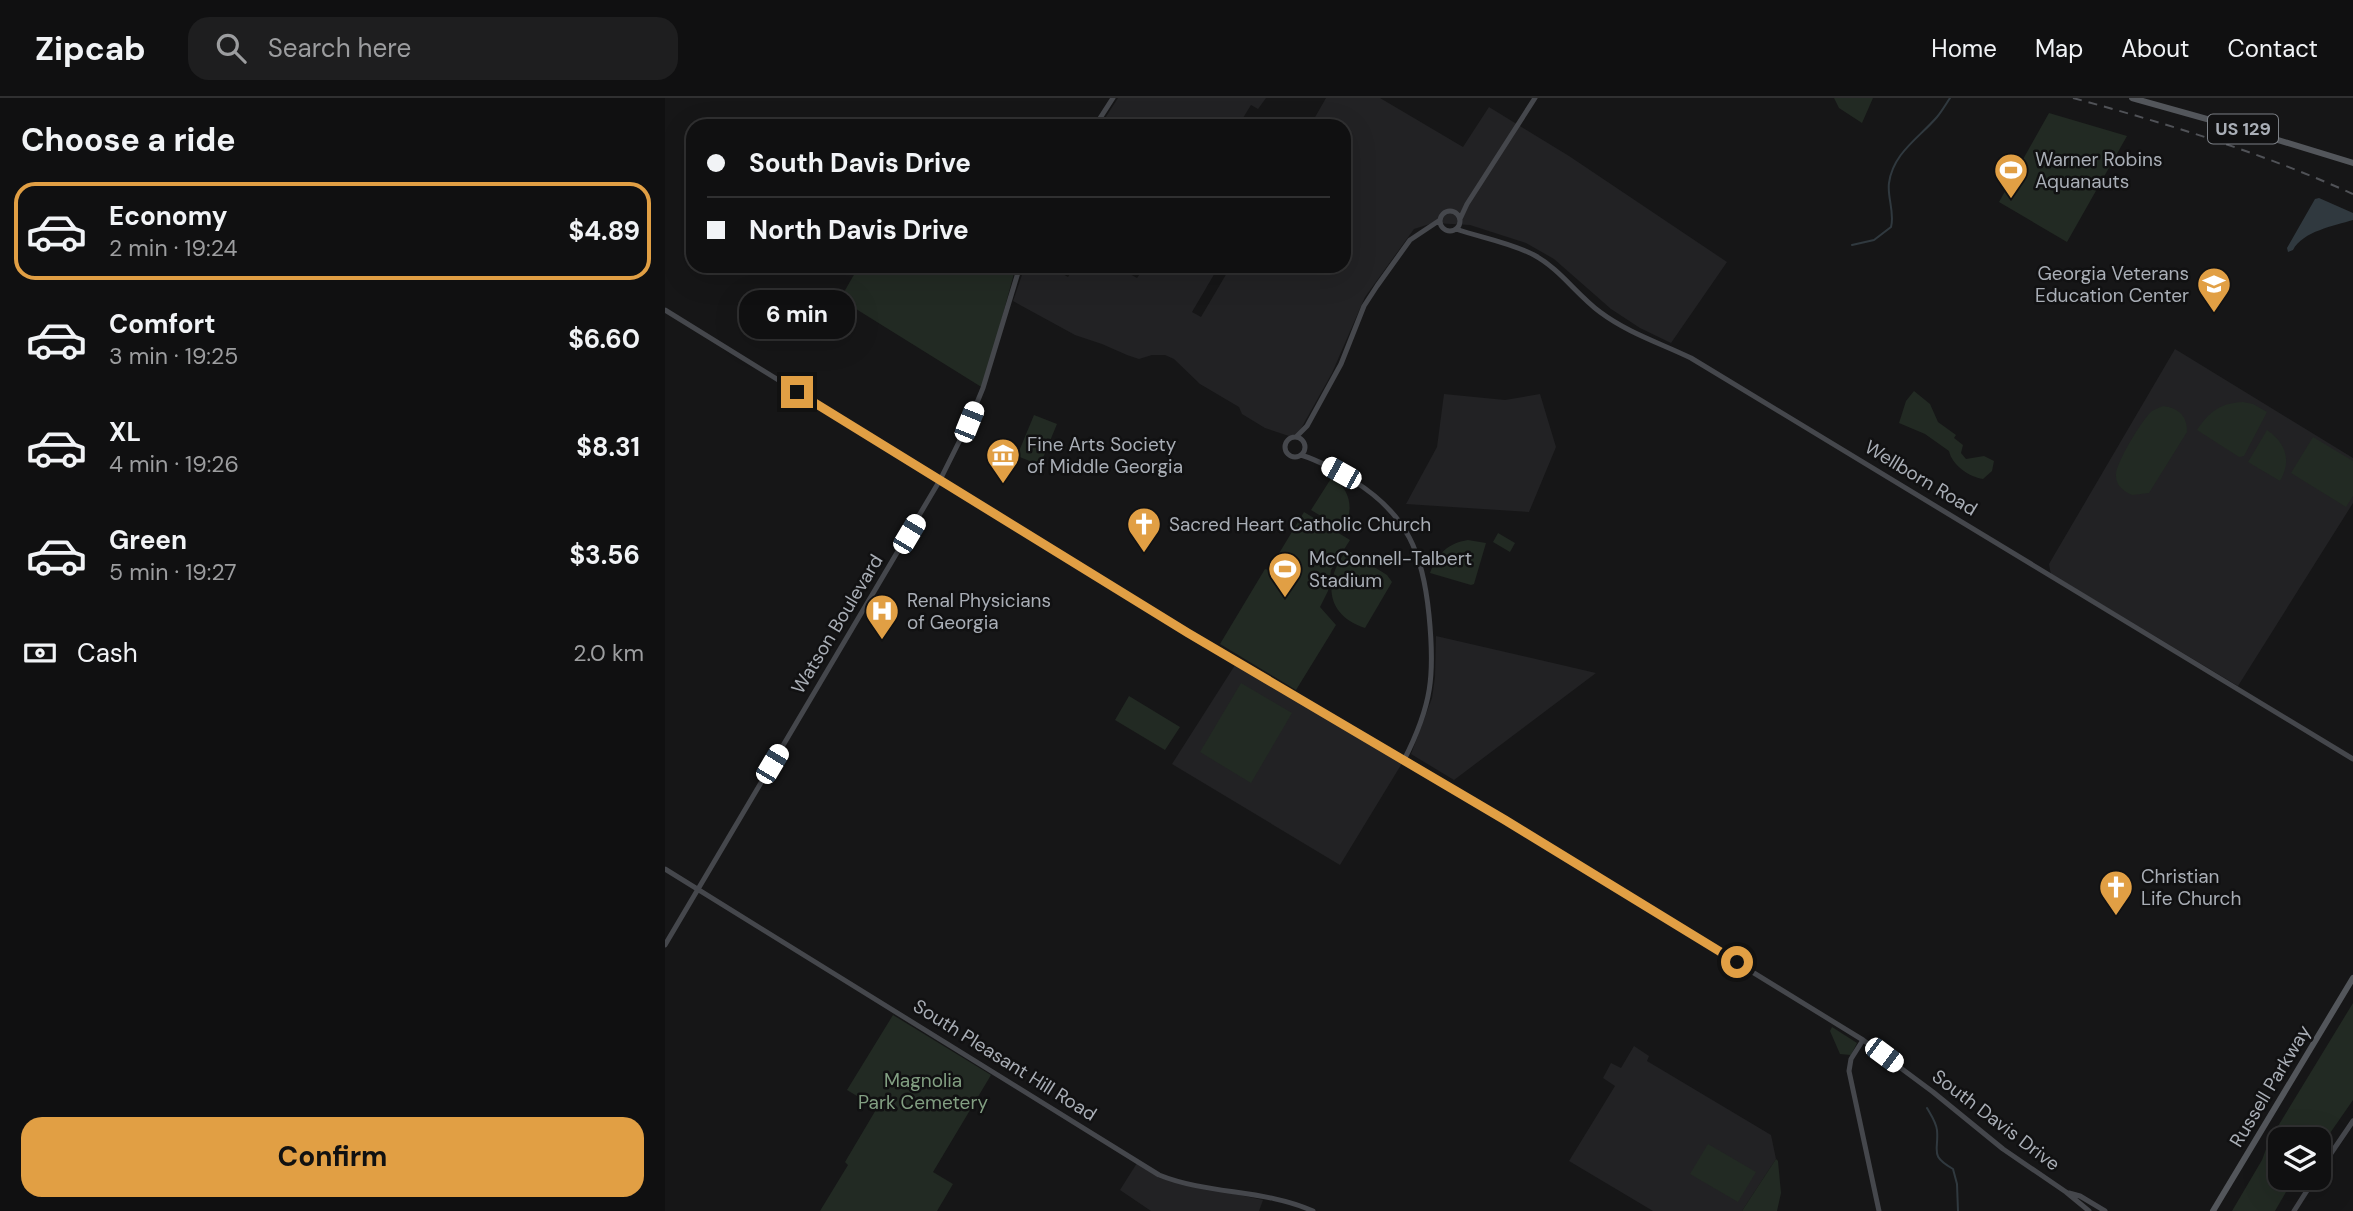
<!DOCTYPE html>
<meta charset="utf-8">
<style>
body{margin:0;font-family:"DM Sans",sans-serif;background:#1e1e1f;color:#f1f3f6;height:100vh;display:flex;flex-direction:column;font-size:26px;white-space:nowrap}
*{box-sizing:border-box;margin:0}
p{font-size:23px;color:#9c9d9f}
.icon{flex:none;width:38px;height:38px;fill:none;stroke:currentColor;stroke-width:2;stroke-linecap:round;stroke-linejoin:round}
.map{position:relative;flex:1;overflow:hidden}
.sheet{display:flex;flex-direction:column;background:#101011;width:665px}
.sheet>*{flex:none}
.banner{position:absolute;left:21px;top:21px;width:665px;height:154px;border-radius:21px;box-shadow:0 7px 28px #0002,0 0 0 2px #303031;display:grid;align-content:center;height:154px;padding:0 21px;background:#101011}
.controls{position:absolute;left:1603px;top:1029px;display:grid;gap:14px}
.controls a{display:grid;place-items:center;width:63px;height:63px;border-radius:14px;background:#101011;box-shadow:0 7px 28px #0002,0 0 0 2px #303031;font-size:35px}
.end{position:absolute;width:32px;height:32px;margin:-16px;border:9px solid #e19f44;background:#111;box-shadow:0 0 0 4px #111}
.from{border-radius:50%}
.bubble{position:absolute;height:49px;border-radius:21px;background:#101011;box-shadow:0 7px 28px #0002,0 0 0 2px #303031;font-size:23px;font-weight:700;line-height:49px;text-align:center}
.car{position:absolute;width:21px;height:42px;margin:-21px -10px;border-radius:9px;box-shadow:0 0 5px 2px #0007;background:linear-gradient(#fff 24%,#345 0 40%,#fff 0 76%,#345 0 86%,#fff 0)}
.banner b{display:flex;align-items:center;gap:24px;height:66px;font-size:26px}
.banner b+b{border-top:2px solid #303031}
.banner i{width:18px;height:18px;background:#f1f3f6}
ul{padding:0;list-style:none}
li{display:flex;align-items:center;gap:21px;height:98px;margin:0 14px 10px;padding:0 7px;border:4px solid transparent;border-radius:21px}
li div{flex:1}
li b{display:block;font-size:26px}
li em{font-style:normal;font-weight:700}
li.selected{border-color:#e19f44}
li>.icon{width:63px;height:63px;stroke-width:1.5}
h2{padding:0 21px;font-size:32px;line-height:84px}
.pay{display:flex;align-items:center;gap:18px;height:77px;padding:0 21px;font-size:26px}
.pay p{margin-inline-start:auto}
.action{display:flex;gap:14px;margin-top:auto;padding:14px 21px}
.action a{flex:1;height:80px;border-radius:21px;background:#e19f44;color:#111;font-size:28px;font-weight:700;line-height:80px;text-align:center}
header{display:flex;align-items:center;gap:42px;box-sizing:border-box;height:98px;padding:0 35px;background:#101011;border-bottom:2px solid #303031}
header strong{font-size:33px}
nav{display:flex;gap:38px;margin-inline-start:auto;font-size:24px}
.search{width:490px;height:63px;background:#1e1e1f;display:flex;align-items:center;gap:18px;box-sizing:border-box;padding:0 24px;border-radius:21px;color:#9c9d9f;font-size:26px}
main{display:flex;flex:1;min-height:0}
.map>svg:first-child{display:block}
</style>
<header>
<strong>Zipcab</strong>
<div class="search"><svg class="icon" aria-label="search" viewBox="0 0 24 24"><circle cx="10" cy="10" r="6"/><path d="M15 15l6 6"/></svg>Search here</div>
<nav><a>Home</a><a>Map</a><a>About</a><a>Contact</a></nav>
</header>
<main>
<section class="sheet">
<h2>Choose a ride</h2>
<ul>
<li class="selected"><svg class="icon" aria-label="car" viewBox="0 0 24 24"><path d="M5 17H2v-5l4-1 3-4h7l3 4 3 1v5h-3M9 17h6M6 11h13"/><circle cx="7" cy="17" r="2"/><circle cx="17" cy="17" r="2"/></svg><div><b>Economy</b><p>2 min · 19:24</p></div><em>$4.89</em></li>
<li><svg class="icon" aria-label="car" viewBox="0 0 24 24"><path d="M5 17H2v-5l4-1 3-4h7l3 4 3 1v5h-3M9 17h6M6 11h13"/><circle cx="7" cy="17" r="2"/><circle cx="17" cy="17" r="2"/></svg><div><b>Comfort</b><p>3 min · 19:25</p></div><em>$6.60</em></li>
<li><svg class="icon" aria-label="car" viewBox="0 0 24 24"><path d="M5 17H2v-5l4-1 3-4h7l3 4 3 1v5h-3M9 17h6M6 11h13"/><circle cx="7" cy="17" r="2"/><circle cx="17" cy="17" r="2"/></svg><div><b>XL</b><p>4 min · 19:26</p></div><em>$8.31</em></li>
<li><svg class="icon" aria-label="car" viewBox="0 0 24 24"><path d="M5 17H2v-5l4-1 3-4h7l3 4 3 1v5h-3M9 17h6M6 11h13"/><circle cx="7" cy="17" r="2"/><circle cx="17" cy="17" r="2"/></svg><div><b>Green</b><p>5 min · 19:27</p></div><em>$3.56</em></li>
</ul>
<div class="pay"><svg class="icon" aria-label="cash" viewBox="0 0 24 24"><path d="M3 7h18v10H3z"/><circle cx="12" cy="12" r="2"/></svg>Cash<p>2.0 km</p></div>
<div class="action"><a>Confirm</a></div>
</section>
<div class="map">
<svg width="1688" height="1113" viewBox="0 0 1688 1113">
<rect width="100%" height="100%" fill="#161617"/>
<!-- built -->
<path fill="#222224" d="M453 0H601L593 11 586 7 573 28H499L491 23 488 28H435Z
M661 0H715L798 49 824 9 904 58 1062 164 1006 245 975 230 946 211 889 161 861 145 805 127 768 125 749 131 700 199 667 275 633 336 627 339 600 330 577 316 574 309 535 286 509 261 500 257H487L474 261 462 257 437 246 410 237 348 203 360 168H384L403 179 410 168H451L472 180 480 168H554L527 214 536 219 566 168H679V28H645Z
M1510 251 1688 360V405L1573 588 1386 476 1385 472 1384 466Z
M779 296 840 302 875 296 891 349 864 414 741 406 772 349Z
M771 538 931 575 789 682 746 656 767 600 770 579Z
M572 564 739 662 675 767 507 666Z
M969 948 984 958 982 963 1106 1037 1111 1061 1077 1113H988L904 1063 950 988 938 980 946 965 956 970Z
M472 1065 494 1080 598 1102 594 1113H486L455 1092Z"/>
<!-- green -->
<path fill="#222a23" d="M1169 0H1208L1197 25 1174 10Z
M1384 15 1462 38 1402 144 1334 104Z
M194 168H351L318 290 175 201Z
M1249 293 1265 306 1273 324 1291 337 1289 340 1298 347 1296 355 1301 361 1319 358 1329 363 1327 373 1318 381C1304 379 1287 367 1284 353L1260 336 1234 325 1241 303Z
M1578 304 1588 306 1602 314 1579 358 1574 359 1532 332C1544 314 1555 305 1578 304Z
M1498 308C1514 310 1522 318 1522 334L1484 395 1467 397C1458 393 1450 387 1451 376 1451 365 1478 320 1487 313 1490 311 1494 310 1498 308Z
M369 317 392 326 375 367 352 358Z
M1602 332C1621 345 1627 363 1615 383L1583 364Z
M1648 339 1688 363V398L1681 409 1626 375Z
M667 379C686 392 689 411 679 432L646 412Z
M639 414 685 442 666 472 663 493 655 509 671 527 631 592 555 546 600 471 604 472Z
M833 435 850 445 845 454 828 444Z
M803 442 821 445 809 486 806 487 765 475C772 456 783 445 803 442Z
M682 452 722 477 727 484 700 530C660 517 658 482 682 452Z
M576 585 627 615 586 685 535 654Z
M464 598 515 629 500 652 450 622Z
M1688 905V1002L1654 1051V1041H1615V1080H1629L1610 1113H1567L1597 1062 1604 1043Z
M228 917 326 977 268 1074 288 1086 272 1113H155L183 1067 180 1064 212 1010 182 992Z
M1167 929 1192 945 1186 957 1175 956 1165 933Z
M1043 1046 1091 1074 1073 1104 1025 1076Z
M1111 1061 1113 1063 1116 1095 1112 1113H1077Z"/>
<!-- water -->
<path fill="#30393f" d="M1654 100 1688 115V122C1669 128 1638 133 1628 152L1623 154 1622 150 1650 101Z"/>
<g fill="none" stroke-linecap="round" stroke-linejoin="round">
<!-- stream -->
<path stroke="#30393f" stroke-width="2" d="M1187 147 1209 142 1226 129C1230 115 1222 99 1224 85 1228 55 1254 40 1272 19 1277 13 1281 6 1285 0
M1262 1010C1266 1017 1271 1024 1272 1032 1274 1054 1264 1057 1288 1071L1292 1086 1293 1113"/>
<!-- secondary -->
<path stroke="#45474c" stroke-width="5" d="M430 28 448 0
M775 123a10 10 0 1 1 20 0a10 10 0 1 1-20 0Z
M795 121 802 106 870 0
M791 131C817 140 844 144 869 157 895 171 911 196 935 214 963 235 995 245 1026 260L1688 661
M0 212 523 535 840 722 1198 942 1268 994 1338 1051 1401 1094 1424 1113
M631 339 642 328 676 266 699 208 712 188 745 142 775 122
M620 349a10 10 0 1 1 20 0a10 10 0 1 1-20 0Z
M636 357C655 363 672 373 689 383 743 417 758 456 764 517 770 577 767 607 739 662
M0 771 494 1077C544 1097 599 1091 648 1113
M0 847 275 382 304 324 318 290 355 168
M1198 942 1186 961 1184 973 1214 1113
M1654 1073 1688 1023
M1404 1095 1415 1098 1440 1113
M1629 1113 1650 1080"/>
<!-- primary -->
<path stroke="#53565b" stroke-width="6" d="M1467 0 1574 30 1688 65
M1548 1113 1688 880"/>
<!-- rail -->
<path stroke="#505257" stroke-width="2" stroke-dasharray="9 7" stroke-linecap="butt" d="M1408 0C1504 26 1597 55 1688 96"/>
</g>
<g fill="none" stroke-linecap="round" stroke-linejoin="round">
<!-- route -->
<path stroke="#e19f44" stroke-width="9" d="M132 294 523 535 840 722 1072 864"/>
</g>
<!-- icons -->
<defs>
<g id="stadium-pin" transform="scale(1.75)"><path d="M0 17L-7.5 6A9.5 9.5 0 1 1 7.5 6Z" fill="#e19f44" stroke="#111112"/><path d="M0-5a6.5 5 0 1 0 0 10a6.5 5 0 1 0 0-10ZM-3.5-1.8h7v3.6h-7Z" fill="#fff"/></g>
<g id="university-pin" transform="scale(1.75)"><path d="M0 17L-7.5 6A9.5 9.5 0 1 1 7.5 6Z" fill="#e19f44" stroke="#111112"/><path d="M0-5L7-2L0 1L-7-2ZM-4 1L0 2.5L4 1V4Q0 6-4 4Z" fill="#fff"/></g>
<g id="museum-pin" transform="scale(1.75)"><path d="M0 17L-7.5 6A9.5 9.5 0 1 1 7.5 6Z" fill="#e19f44" stroke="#111112"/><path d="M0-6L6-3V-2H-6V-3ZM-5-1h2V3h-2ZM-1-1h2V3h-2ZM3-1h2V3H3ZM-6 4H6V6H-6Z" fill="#fff"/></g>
<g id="church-pin" transform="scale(1.75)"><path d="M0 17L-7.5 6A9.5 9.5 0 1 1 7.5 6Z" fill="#e19f44" stroke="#111112"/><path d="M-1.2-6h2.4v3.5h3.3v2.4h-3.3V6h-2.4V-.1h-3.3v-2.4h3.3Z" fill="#fff"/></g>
<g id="hospital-pin" transform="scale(1.75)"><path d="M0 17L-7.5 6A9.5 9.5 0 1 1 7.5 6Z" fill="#e19f44" stroke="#111112"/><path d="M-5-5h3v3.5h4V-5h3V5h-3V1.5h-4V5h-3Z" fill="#fff"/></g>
</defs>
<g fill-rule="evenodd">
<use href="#stadium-pin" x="1346" y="72"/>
<use href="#university-pin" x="1549" y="186"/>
<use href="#museum-pin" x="338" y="357"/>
<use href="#church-pin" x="479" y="426"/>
<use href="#stadium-pin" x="620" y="471"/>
<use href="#hospital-pin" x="217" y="513"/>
<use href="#church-pin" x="1451" y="789"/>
</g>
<g text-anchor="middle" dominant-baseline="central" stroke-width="5" stroke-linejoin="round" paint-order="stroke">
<!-- shield labels -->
<rect fill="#111112" stroke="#7b7f85" stroke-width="2" x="1543" y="16.5" width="70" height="29" rx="5"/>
<g font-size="18" font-weight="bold" fill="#a9aeb6">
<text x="1578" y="31">US 129</text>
</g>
<!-- poi labels -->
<g font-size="19" fill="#a9aeb6" stroke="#111112" text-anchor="start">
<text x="1370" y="61">Warner Robins<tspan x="1370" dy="22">Aquanauts</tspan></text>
<text x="1524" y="175" text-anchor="end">Georgia Veterans<tspan x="1524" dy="22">Education Center</tspan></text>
<text x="362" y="346">Fine Arts Society<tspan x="362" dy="22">of Middle Georgia</tspan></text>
<text x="504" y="426">Sacred Heart Catholic Church</text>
<text x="644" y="460">McConnell-Talbert<tspan x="644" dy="22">Stadium</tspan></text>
<text x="242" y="502">Renal Physicians<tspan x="242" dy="22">of Georgia</tspan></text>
<text x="1476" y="778">Christian<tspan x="1476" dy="22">Life Church</tspan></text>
</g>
<!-- street labels -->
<g font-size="19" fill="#a9aeb6" stroke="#111112">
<text transform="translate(1256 380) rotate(31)">Wellborn Road</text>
<text transform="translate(172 526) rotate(-59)">Watson Boulevard</text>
<text transform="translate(340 962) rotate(32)">South Pleasant Hill Road</text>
<text transform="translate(1605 988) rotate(-59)">Russell Parkway</text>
<text transform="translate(1331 1022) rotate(37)">South Davis Drive</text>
</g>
<!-- park labels -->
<g font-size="19" fill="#829f82" stroke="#111112">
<text x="258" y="982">Magnolia<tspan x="258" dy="22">Park Cemetery</tspan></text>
</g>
</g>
</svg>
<div class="controls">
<a><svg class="icon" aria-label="layers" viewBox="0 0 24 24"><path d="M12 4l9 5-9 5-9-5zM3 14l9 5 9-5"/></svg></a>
</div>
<i class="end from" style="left:1072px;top:864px"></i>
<i class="end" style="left:132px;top:294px"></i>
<div class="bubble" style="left:74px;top:192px;width:116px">6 min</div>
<i class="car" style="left:304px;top:324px;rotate:22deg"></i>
<i class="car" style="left:676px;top:375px;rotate:299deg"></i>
<i class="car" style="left:244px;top:436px;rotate:31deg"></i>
<i class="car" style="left:107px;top:666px;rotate:31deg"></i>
<i class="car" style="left:1219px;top:957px;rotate:127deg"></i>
<div class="banner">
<b><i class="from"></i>South Davis Drive</b>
<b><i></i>North Davis Drive</b>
</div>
</div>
</main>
